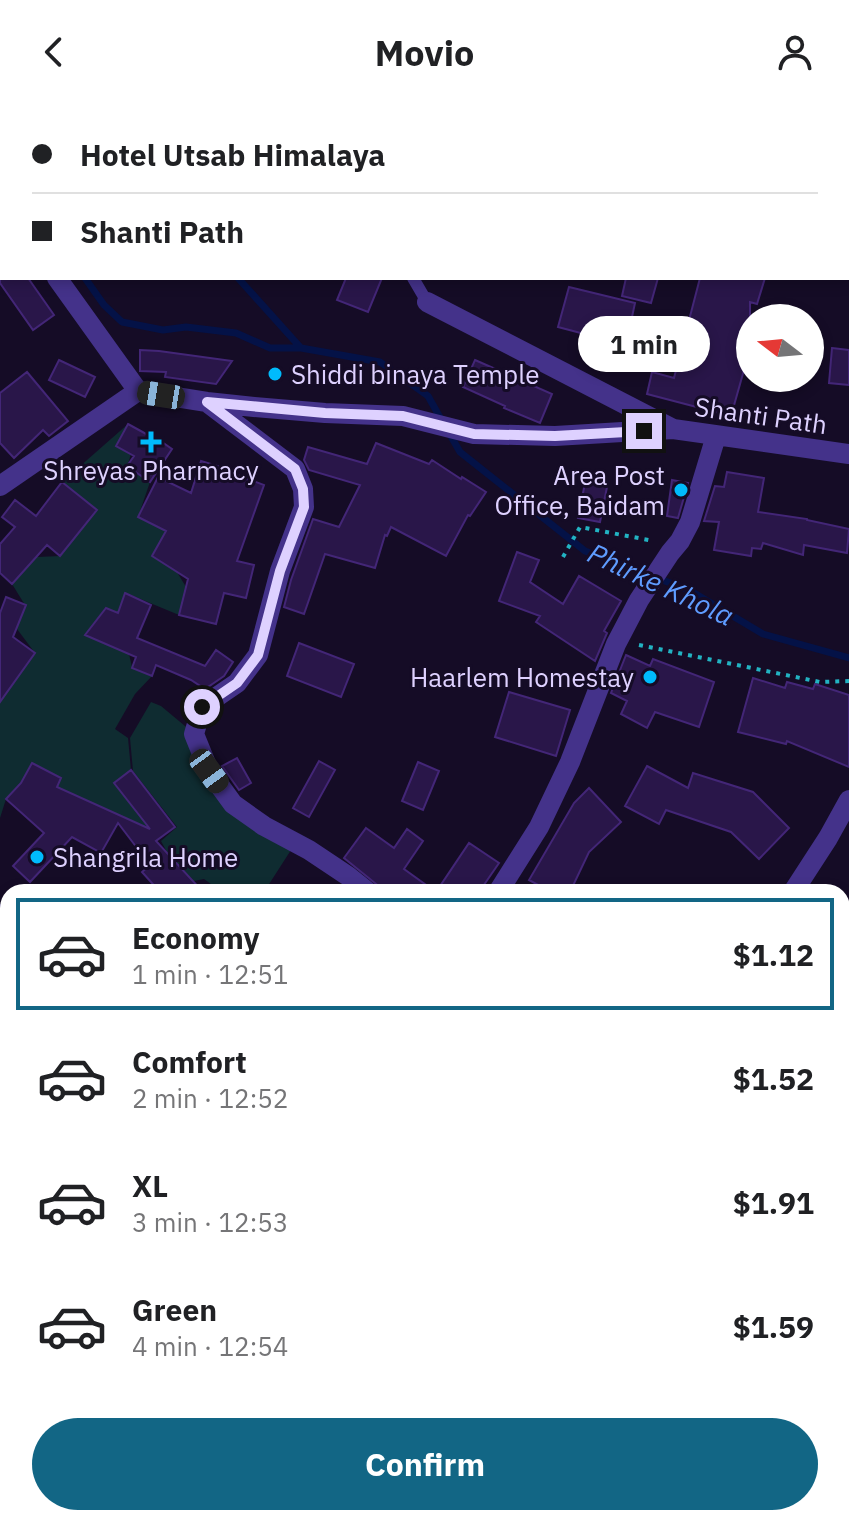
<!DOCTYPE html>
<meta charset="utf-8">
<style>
body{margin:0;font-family:"IBM Plex Sans",sans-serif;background:#f6f6f6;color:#202124;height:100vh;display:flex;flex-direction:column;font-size:30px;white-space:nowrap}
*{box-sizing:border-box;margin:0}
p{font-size:26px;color:#757577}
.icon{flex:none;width:44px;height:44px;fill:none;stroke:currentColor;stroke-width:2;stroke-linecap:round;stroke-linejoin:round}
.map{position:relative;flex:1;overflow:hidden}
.panel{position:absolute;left:0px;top:780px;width:850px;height:642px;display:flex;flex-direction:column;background:#fff;border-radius:24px 24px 0 0;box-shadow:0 4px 12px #0003}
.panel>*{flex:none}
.hud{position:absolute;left:0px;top:0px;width:850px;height:176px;box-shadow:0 4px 12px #0003;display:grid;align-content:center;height:176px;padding:0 32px;background:#fff}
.needle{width:52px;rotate:286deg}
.fabs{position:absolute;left:736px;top:200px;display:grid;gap:16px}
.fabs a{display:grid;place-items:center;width:88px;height:88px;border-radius:50%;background:#fff;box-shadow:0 4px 12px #0003;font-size:40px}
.end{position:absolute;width:36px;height:36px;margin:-18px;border:10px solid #ded1ff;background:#111;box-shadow:0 0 0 4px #111}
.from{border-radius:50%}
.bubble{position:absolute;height:56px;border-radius:28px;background:#fff;box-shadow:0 4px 12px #0003;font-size:26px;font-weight:800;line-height:56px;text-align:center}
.car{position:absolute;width:24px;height:48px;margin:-24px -12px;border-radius:10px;box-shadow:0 0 6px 2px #0007;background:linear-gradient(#222 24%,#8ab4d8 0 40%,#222 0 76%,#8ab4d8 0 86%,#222 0)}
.hud b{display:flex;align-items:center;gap:28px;height:76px;font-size:30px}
.hud b+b{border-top:2px solid #e0e0e0}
.hud i{width:20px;height:20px;background:#202124}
ul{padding:14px 0 0;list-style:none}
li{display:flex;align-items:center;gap:24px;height:112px;margin:0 16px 12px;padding:0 16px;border:4px solid transparent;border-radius:0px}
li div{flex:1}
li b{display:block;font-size:30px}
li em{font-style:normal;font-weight:800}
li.current{border-color:#126685}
li>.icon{width:72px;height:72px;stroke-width:1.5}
.action{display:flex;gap:16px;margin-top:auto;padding:16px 32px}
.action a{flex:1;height:92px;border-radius:48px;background:#126685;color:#fff;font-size:32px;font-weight:800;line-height:92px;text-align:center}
header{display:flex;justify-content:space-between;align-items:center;height:104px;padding:0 32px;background:#fff;font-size:36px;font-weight:800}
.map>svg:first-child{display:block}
</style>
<header><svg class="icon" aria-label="back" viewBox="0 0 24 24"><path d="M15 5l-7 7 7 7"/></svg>Movio<svg class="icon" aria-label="person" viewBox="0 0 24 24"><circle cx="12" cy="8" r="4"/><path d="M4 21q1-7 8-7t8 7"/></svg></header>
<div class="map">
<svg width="849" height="1421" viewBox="0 0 849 1421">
<rect width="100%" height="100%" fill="#150c26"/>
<!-- green -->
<path fill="#0f2c31" d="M128 320 116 342 131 350 127 363 150 378 138 413 161 424 167 425 152 452 177 468 186 483 179 511 126 489 118 509 105 504 86 531 129 550 132 563 152 572 135 590 115 625 128 634 131 666 115 679 147 721 130 734 122 712 54 688 61 674 32 659 24 676 6 695 0 714V555L35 549 17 525 25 501 12 480 37 453 60 452 97 406 62 378Z
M151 598 161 602 191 627 205 666 291 746 264 788H222L204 775 194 777 167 748 161 737 177 723 133 667 130 634Z
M0 815 8 820V1020L0 1014Z
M849 1306V1421H663L673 1414H842V1309Z"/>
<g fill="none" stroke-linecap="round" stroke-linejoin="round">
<!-- stream -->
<path stroke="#041247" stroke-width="7" d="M268 2 269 0
M0 75 2 77
M85 174 104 201 122 218 163 226 186 223 236 229 270 244H301
M238 174 301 244 380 258 428 292 442 317
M448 327 460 348 585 447 689 486 763 530 849 554"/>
</g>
<!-- building -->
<path fill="#291649" stroke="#432677" stroke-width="2" d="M0 174H28L54 211 33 226 0 179Z
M346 174H382L368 208 337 196Z
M626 174H658L651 199 622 192Z
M700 174H765L757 200 750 198V252L746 267 744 266 731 312 647 290 652 268 674 274Z
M569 183 635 199 626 241 558 223Z
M832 244 849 246V281L829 279Z
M140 246 159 247 232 257 216 280 165 273 166 268 140 267Z
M59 256 95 273 85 293 49 276Z
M475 256 552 290 540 319 504 304 505 302 463 283Z
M27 268 68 317 49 332 43 326 14 354 0 339V289Z
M128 320 148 331 149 329 172 345 150 378 127 362 134 352 116 342Z
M376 339 429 360 432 356 461 375 462 373 486 388 470 412 468 411 446 452 391 423 387 432 385 431 375 464 325 450 304 510 284 503 291 476 313 415 339 423 360 381 309 366 304 356 308 343 367 360Z
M201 357 224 364V366L264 381 237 457 254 461 246 494 224 489 216 520 179 511 188 475 152 452 166 427 138 413 158 373 191 389Z
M727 368 764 374 758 408 807 415V416L849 425 847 449 804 441 803 451 763 439 761 445 752 444 751 452 714 446 719 418 704 417 715 382 724 383Z
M586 374 608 378 600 418 578 414Z
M672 376 688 379 678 414 667 412Z
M62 378 97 406 60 452 47 441 12 480 0 469V440L15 423 2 413 15 396 36 412Z
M517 448 539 456 530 478 563 500 579 472 621 497 604 527 607 529 595 557 536 518 540 512 499 497Z
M125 489 151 501 137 534 205 562 216 546 233 558 224 572 205 585 191 576 156 561 152 572 132 564 136 553 85 531 106 504 118 509Z
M6 493 26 501 13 533 35 549 0 598V509Z
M299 539 354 560 341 593 287 572Z
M626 551 650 562 653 555 714 578 699 623 655 608 647 624 621 610 627 597 611 589Z
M753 574 785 584 787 578 813 585 815 580 849 591V663L787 637 786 640 738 628Z
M509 588 570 606 556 652 495 633Z
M237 654 251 679 239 686 222 662Z
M319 657 335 666 309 713 293 704Z
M418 658 439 667 423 706 402 697Z
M32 659 61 674 57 683 150 725 114 679 131 666 175 723 156 737 203 788H160L142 768 150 761 118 719 101 749 72 733 30 778 13 762 44 729 6 695 21 679Z
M647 662 688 684 693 669 753 688 789 724 759 755 731 728 666 706 659 720 625 702Z
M589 684 621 718 589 748 570 788H551L529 776 574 699Z
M366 724 394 744 407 725 423 737 404 765 436 788 469 739 499 759 479 788H386L344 754Z"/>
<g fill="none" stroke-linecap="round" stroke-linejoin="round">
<!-- path -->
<path stroke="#22b3c2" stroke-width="4" stroke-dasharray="4 6" stroke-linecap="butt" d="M563 453 580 423 654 437
M639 541 820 578 849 577
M0 1319 8 1327
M511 1414 518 1421"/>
<!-- service -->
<path stroke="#44328a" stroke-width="12" d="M592 0 597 2
M473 2V0
M413 174 427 198"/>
<!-- minor -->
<path stroke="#44328a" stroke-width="20" d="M121 2 122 0
M0 116 2 118
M57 174 138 287
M427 198 673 325
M208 299 295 365 303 385 304 403 280 467 258 551 237 579 202 603 194 630 209 667 233 700 264 722 309 746 348 772 368 788
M0 382 138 287 207 298 254 303 325 309 403 312 474 330 555 332 673 325 849 350
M498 788 539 723 570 658 616 540 639 496 670 449 680 437 690 418 716 332
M793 788 828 734 849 696
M0 810 8 815
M842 873 849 877
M842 1004 849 1007
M842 1153 849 1156
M0 1157 8 1149
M0 1351 8 1352
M145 1414 157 1421
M572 1414 579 1421"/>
<!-- primary -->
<path stroke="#db58ff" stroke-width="20" d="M842 1288 849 1284
M609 1421 622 1414"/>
</g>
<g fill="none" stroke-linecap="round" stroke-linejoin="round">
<!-- route -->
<path stroke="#ded1ff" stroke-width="10" d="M202 603 237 579 258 551 280 467 304 403 303 385 295 365 207 298 325 309 403 312 474 330 555 332 644 327"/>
</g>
<!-- markers -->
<g fill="#00bbfc" stroke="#150c26" stroke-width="3">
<circle cx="275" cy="270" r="8"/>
<path d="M147 326h8v8h8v8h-8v8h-8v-8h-8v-8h8z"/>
<circle cx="681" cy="386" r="8"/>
<circle cx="650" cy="573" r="8"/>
<circle cx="37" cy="753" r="8"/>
</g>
<g text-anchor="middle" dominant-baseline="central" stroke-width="6" stroke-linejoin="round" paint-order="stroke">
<!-- poi labels -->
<g font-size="26" fill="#ded1ff" stroke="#150c26" text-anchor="start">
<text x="291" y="270">Shiddi binaya Temple</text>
<text x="151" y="366" text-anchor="middle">Shreyas Pharmacy</text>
<text x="665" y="371" text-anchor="end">Area Post<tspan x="665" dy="30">Office, Baidam</tspan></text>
<text x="634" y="573" text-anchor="end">Haarlem Homestay</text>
<text x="53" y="753">Shangrila Home</text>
</g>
<!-- street labels -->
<g font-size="26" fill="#ded1ff" stroke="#150c26">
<text transform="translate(761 311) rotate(8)">Shanti Path</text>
</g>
<!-- water labels -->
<g font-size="28" font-style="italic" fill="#5f9cff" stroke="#150c26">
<text transform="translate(661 480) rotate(25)">Phirke Khola</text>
</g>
</g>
</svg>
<div class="fabs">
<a><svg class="needle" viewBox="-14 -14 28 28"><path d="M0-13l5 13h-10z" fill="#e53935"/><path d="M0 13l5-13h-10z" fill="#757577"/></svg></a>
</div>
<i class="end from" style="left:202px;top:603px"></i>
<i class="end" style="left:644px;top:327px"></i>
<div class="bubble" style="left:578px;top:212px;width:132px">1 min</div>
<i class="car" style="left:161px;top:291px;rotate:279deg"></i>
<i class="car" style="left:209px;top:667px;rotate:144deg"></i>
<div class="hud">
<b><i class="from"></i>Hotel Utsab Himalaya</b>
<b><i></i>Shanti Path</b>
</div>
<section class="panel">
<ul>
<li class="current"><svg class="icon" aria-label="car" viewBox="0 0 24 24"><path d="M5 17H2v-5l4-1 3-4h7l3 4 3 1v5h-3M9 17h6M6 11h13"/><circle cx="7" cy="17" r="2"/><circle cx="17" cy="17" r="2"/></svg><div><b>Economy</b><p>1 min · 12:51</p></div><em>$1.12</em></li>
<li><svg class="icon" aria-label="car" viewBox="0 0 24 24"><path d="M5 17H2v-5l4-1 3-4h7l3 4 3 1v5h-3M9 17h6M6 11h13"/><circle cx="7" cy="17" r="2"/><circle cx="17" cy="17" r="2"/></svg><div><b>Comfort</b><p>2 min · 12:52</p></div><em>$1.52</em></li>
<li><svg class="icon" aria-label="car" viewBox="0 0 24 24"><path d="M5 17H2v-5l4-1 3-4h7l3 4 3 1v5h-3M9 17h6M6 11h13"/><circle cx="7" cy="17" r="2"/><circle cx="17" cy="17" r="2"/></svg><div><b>XL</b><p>3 min · 12:53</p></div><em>$1.91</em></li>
<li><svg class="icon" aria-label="car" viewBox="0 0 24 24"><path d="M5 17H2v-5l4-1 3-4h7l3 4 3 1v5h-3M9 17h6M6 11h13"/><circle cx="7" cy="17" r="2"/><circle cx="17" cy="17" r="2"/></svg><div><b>Green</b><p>4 min · 12:54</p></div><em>$1.59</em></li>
</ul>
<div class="action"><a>Confirm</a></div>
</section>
</div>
